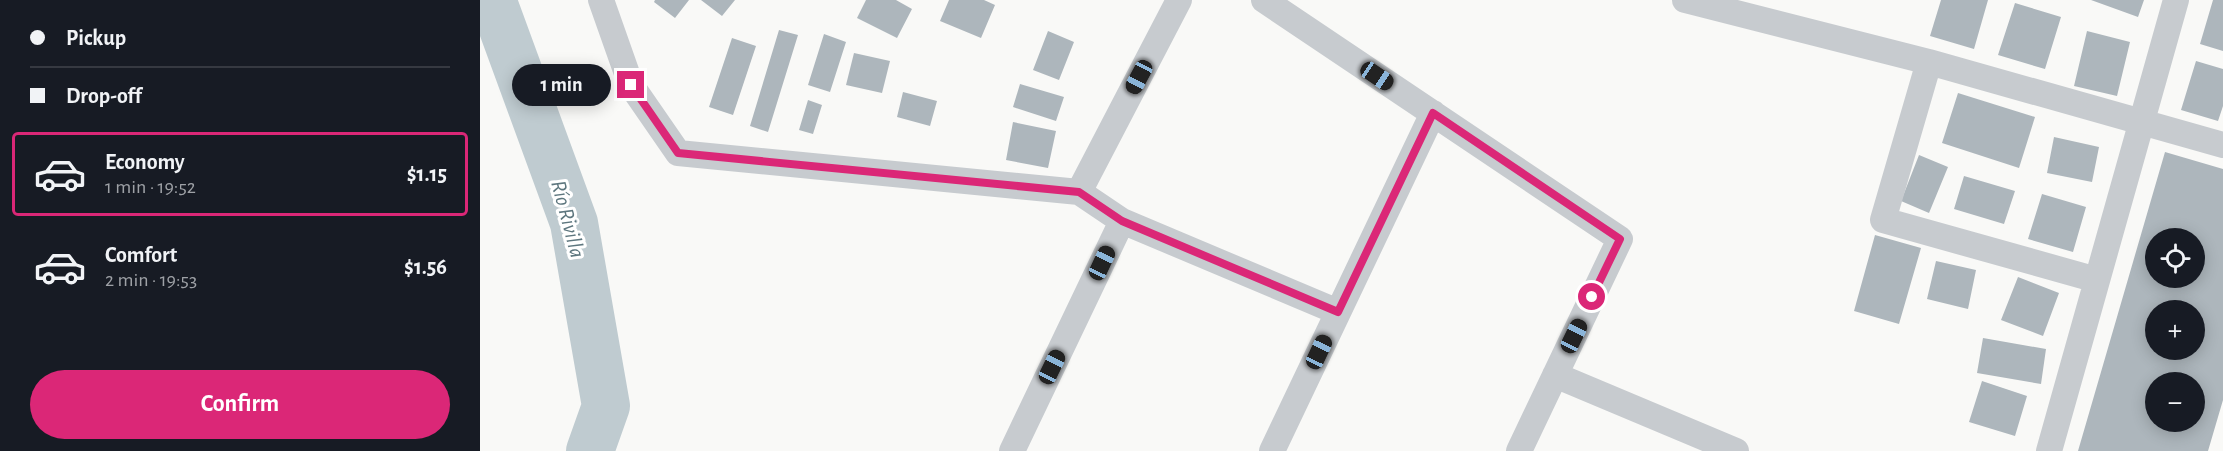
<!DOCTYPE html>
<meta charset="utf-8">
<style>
body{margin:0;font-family:"Alegreya Sans",sans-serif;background:#20242c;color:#f1f3f6;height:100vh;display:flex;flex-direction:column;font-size:22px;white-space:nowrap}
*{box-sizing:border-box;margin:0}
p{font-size:20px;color:#9ea1a6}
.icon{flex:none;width:33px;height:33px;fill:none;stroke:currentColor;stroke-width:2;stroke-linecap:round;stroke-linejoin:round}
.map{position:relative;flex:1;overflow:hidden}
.drawer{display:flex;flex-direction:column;background:#171b24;width:480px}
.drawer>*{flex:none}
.hud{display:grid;align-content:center;height:132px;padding:0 30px;background:#171b24}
.fabs{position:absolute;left:1665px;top:228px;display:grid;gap:12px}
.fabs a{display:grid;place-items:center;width:60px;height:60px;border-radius:50%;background:#171b24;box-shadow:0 3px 15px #0003;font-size:30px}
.end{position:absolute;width:27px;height:27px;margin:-14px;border:8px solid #db2777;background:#fff;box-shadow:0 0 0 3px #fff}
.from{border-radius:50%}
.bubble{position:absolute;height:42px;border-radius:21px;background:#171b24;box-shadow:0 3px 15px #0003;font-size:20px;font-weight:700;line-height:42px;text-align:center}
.car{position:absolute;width:18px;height:36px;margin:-18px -9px;border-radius:8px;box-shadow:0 0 4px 2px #0007;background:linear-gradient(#222 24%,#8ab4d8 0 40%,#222 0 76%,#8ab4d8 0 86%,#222 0)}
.hud b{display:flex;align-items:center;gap:21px;height:57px;font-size:22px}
.hud b+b{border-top:2px solid #363941}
.hud i{width:15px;height:15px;background:#f1f3f6}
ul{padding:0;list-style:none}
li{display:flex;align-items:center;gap:18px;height:84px;margin:0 12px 9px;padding:0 18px;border:3px solid transparent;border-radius:6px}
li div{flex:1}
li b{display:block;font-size:22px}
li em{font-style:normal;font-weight:700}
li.current{border-color:#db2777}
li>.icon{width:54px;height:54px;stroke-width:1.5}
.cta{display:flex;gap:12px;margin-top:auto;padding:12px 30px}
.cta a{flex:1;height:69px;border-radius:36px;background:#db2777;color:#fff;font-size:24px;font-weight:700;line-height:69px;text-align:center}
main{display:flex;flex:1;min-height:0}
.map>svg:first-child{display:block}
</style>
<main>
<section class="drawer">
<div class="hud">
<b><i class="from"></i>Pickup</b>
<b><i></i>Drop-off</b>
</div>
<ul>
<li class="current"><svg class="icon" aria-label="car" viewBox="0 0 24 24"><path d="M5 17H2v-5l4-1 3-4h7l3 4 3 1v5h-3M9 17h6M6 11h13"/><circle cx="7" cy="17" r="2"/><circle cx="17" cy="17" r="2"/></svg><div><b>Economy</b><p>1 min · 19:52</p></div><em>$1.15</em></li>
<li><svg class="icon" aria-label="car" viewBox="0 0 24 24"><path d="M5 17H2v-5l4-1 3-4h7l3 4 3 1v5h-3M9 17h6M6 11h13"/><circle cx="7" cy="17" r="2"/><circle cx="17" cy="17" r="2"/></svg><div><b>Comfort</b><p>2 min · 19:53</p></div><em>$1.56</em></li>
</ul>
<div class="cta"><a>Confirm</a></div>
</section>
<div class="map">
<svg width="1743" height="451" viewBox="0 0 1743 451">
<rect width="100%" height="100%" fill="#f9f9f7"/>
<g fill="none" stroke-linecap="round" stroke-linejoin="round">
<!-- river -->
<path stroke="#bfcbd0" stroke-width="48" d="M0 5 16 10 94 223 126 406 110 451"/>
</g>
<!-- building -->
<path fill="#adb6bc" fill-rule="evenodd" d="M175 0H209L195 18 174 2Z
M221 0H255L242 16Z
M386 0H416L432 9 417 38 377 18Z
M469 0H504L515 5 501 38 460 21Z
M1461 0H1508L1494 49 1450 36Z
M1611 0H1664L1658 17Z
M1733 0H1743V51L1720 44Z
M1535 3 1581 17 1565 69 1518 55Z
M299 30 318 35 288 132 270 126Z
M568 31 594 42 579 80 553 70Z
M1607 31 1650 42 1637 96 1594 86Z
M344 34 366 42 350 92 328 85Z
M252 38 276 46 253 115 229 107Z
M374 53 410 61 402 93 366 85Z
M1716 61 1743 69V106L1738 121 1701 110Z
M540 84 584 97 576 121 533 107Z
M423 92 457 101 450 126 417 117Z
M1478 93 1555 117 1539 168 1462 143Z
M328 100 342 105 333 134 319 130Z
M533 122 576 131 568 168 526 160Z
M1574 137 1619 147 1612 182 1567 173Z
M1685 152 1743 169V400L1728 451H1598ZM1676 238H1714V278H1676ZM1676 310H1714V350H1676ZM1676 382H1714V422H1676Z
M1439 155 1468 167 1449 213 1421 201Z
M1484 176 1535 191 1524 224 1474 209Z
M1562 194 1606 207 1593 252 1548 239Z
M1395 235 1441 248 1419 324 1374 311Z
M1456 261 1496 270 1488 309 1447 299Z
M1538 277 1579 293 1563 336 1521 320Z
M1503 338 1566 349 1561 384 1497 373Z
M1502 381 1547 396 1535 436 1489 422Z"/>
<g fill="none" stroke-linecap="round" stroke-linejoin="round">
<!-- street -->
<path stroke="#c7cbcf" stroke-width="26" d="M121 0 151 85 198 153 599 192 642 221 858 312
M784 0 1140 239 1039 451
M1205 0 1449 62 1743 145
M1449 62 1403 220 1617 280
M599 192 699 0
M1075 375 1256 451
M532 451 642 221
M792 451 953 113
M1569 451 1696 0"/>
</g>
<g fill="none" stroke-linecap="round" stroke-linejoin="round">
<!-- route -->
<path stroke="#db2777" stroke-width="8" d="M151 85 198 153 599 192 642 221 858 312 953 113 1140 239 1112 297"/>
</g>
<g text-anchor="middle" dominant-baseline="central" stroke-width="6" stroke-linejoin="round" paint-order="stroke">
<!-- water labels -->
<g font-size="22" font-style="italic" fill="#5d767e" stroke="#fff">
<text transform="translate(88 219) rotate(75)">Río Rivilla</text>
</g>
</g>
</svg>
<div class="fabs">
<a><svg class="icon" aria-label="locate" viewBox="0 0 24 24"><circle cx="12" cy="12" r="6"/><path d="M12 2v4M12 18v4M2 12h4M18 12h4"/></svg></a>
<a>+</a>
<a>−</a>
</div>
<i class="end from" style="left:1112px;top:297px"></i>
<i class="end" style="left:151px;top:85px"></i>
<div class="bubble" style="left:32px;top:64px;width:99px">1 min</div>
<i class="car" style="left:897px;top:76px;rotate:124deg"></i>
<i class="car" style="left:659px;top:77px;rotate:208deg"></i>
<i class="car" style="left:622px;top:263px;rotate:25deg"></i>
<i class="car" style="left:1094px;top:336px;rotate:26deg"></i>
<i class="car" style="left:839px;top:352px;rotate:25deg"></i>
<i class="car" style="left:572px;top:367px;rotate:26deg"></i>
</div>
</main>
